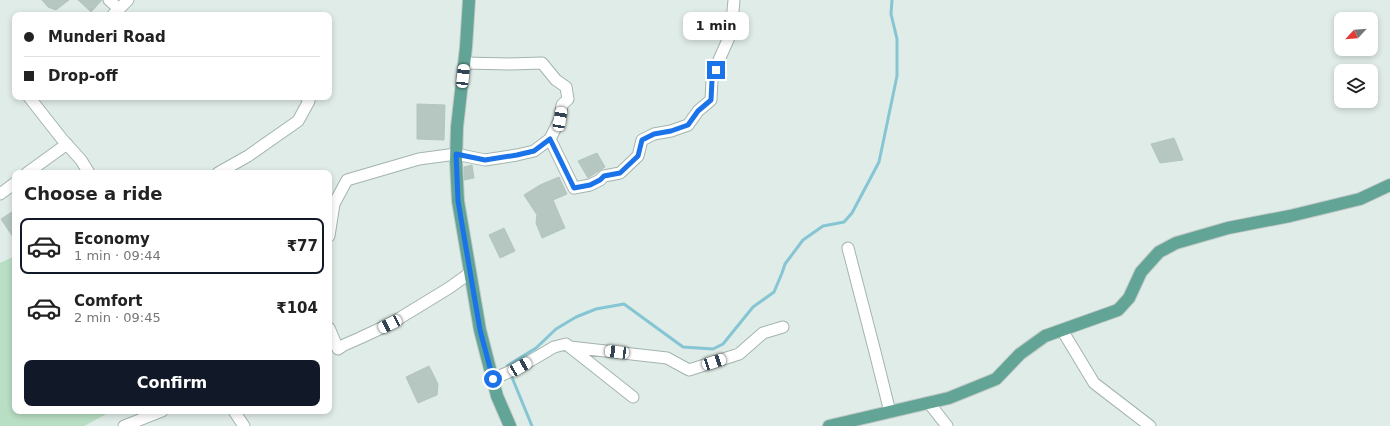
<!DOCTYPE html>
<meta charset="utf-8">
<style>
body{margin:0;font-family:"DejaVu Sans",sans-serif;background:#f2f2f2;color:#222;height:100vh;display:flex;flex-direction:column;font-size:15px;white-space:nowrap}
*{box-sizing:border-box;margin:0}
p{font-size:13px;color:#767676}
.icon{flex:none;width:22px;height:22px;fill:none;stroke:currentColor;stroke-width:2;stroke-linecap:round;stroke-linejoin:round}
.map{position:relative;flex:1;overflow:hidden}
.details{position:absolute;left:12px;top:170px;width:320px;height:244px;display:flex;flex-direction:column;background:#fff;border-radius:8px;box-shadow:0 2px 6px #0003}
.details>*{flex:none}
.banner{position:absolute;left:12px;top:12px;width:320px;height:88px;border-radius:8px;box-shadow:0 2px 6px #0003;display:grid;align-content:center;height:88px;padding:0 12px;background:#fff}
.needle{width:26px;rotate:244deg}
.tools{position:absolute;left:1334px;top:12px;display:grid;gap:8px}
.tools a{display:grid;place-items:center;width:44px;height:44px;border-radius:8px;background:#fff;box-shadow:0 2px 6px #0003;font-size:20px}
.end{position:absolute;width:18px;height:18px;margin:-9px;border:5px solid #1a73e8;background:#fff;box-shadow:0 0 0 2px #fff}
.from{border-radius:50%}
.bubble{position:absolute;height:28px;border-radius:8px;background:#fff;box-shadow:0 2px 6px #0003;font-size:13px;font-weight:700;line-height:28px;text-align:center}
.car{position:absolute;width:12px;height:24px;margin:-12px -6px;border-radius:5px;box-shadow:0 0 3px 1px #0007;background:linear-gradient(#fff 24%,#345 0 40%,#fff 0 76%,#345 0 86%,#fff 0)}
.banner b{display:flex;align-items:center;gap:14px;height:38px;font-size:15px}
.banner b+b{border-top:1px solid #e0e0e0}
.banner i{width:10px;height:10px;background:#222}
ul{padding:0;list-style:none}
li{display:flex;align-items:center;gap:12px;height:56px;margin:0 8px 6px;padding:0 4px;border:2px solid transparent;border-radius:8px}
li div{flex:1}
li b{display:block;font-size:15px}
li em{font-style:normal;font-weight:700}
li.selected{border-color:#111827}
li>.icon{width:36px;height:36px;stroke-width:1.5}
h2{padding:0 12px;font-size:18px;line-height:48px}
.action{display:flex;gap:8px;margin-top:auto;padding:8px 12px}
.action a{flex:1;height:46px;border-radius:8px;background:#111827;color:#fff;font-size:16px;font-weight:700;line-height:46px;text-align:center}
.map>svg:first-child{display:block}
</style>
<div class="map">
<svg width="1390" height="426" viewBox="0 0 1390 426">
<rect width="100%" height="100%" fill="#e0ece7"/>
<!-- green -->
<path fill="#b8dec4" d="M15 256V411H112L84 426H0V263Z"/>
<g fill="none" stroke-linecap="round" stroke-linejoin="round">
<!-- stream -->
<path stroke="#85c5d4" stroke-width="3" d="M509 369 507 366 536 348 556 329 576 317 596 309 624 304 683 347 713 349 723 344 753 307 774 292 782 273 785 264 803 240 823 226 844 222 852 213 879 162 897 76V39L891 14 892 0
M511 375 532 426"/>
</g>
<!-- building -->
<path fill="#b5c7c0" stroke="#b2c6be" d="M42 0H69L56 10 48 7Z
M78 0H102L91 12Z
M417 104 445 105 444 140 417 139Z
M1174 138 1183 160 1160 163 1151 144Z
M597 153 605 167 588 178 578 161Z
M472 165 474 178 464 180V167Z
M559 177 567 194 553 200 565 228 542 238 536 223 537 215 524 195 540 185Z
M15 210V240L1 219Z
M504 228 515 251 500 258 489 235Z
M429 366 438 384 437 395 418 403 406 377Z"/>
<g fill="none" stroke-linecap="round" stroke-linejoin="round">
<!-- minor casing -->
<g stroke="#a3b4ae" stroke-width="13">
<path id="minor" d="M109 0 119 9
M113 15 128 0
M464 63 510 64 542 63 556 80 566 87 568 99 562 105 560 119 550 139 574 188 590 185 600 180 604 176 620 173 638 156 642 140 654 134 671 131 688 125 698 111 711 100 712 80 719 60 731 33 734 0
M29 97 62 139 81 160 89 173
M27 173 67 144
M218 173 248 156 298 121 309 101 306 97
M0 194 15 183
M329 236 334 204 347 180 419 159 456 154 485 160 517 155 534 151 550 139
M848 248 875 352 890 412
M329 328 338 349 344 345 360 338 390 324 449 288 470 273
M1062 330 1094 383 1150 426
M570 347 667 358 689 370 739 354 763 333 783 327
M493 379 520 367 554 347 566 344 633 397
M929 403 947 426
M234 411 244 426
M124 426 162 411"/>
</g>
<!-- major casing -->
<g stroke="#c1c9c7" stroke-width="14">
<path id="major" d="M469 0 466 47 457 127 456 161 458 201 480 330 497 396 510 426
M829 426 949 398 996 379 1020 354 1045 336 1118 310 1129 298 1141 272 1159 252 1176 243 1228 228 1290 216 1360 199 1390 185"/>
</g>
<!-- minor -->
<use href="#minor" stroke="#fff" stroke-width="11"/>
<!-- major -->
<use href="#major" stroke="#62a495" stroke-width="12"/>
</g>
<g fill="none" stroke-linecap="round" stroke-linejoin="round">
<!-- route -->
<path stroke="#1a73e8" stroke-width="5" d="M493 379 480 330 458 201 456 154 485 160 517 155 534 151 550 139 574 188 590 185 600 180 604 176 620 173 638 156 642 140 654 134 671 131 688 125 698 111 711 100 712 80 716 70"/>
</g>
</svg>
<div class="tools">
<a><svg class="needle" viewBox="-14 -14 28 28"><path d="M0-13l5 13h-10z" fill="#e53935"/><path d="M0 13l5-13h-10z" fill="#767676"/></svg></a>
<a><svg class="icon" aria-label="layers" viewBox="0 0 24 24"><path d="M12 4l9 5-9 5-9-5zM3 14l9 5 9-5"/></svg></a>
</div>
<i class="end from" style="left:493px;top:379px"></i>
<i class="end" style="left:716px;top:70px"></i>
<div class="bubble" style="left:683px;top:12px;width:66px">1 min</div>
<i class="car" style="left:463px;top:76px;rotate:6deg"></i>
<i class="car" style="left:560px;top:119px;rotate:10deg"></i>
<i class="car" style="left:390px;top:324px;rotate:244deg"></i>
<i class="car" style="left:617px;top:352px;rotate:277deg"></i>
<i class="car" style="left:714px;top:362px;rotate:72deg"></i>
<i class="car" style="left:520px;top:367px;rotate:60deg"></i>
<div class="banner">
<b><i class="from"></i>Munderi Road</b>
<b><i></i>Drop-off</b>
</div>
<section class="details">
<h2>Choose a ride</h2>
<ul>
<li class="selected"><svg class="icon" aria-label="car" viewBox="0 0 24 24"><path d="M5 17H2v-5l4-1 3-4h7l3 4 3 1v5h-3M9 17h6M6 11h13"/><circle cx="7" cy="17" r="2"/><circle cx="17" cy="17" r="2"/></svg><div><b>Economy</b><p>1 min · 09:44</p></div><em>₹77</em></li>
<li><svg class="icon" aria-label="car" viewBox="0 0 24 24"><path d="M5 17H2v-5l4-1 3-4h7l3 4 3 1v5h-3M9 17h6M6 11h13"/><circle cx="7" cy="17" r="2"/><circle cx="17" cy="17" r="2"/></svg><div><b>Comfort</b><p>2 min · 09:45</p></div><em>₹104</em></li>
</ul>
<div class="action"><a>Confirm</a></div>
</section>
</div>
